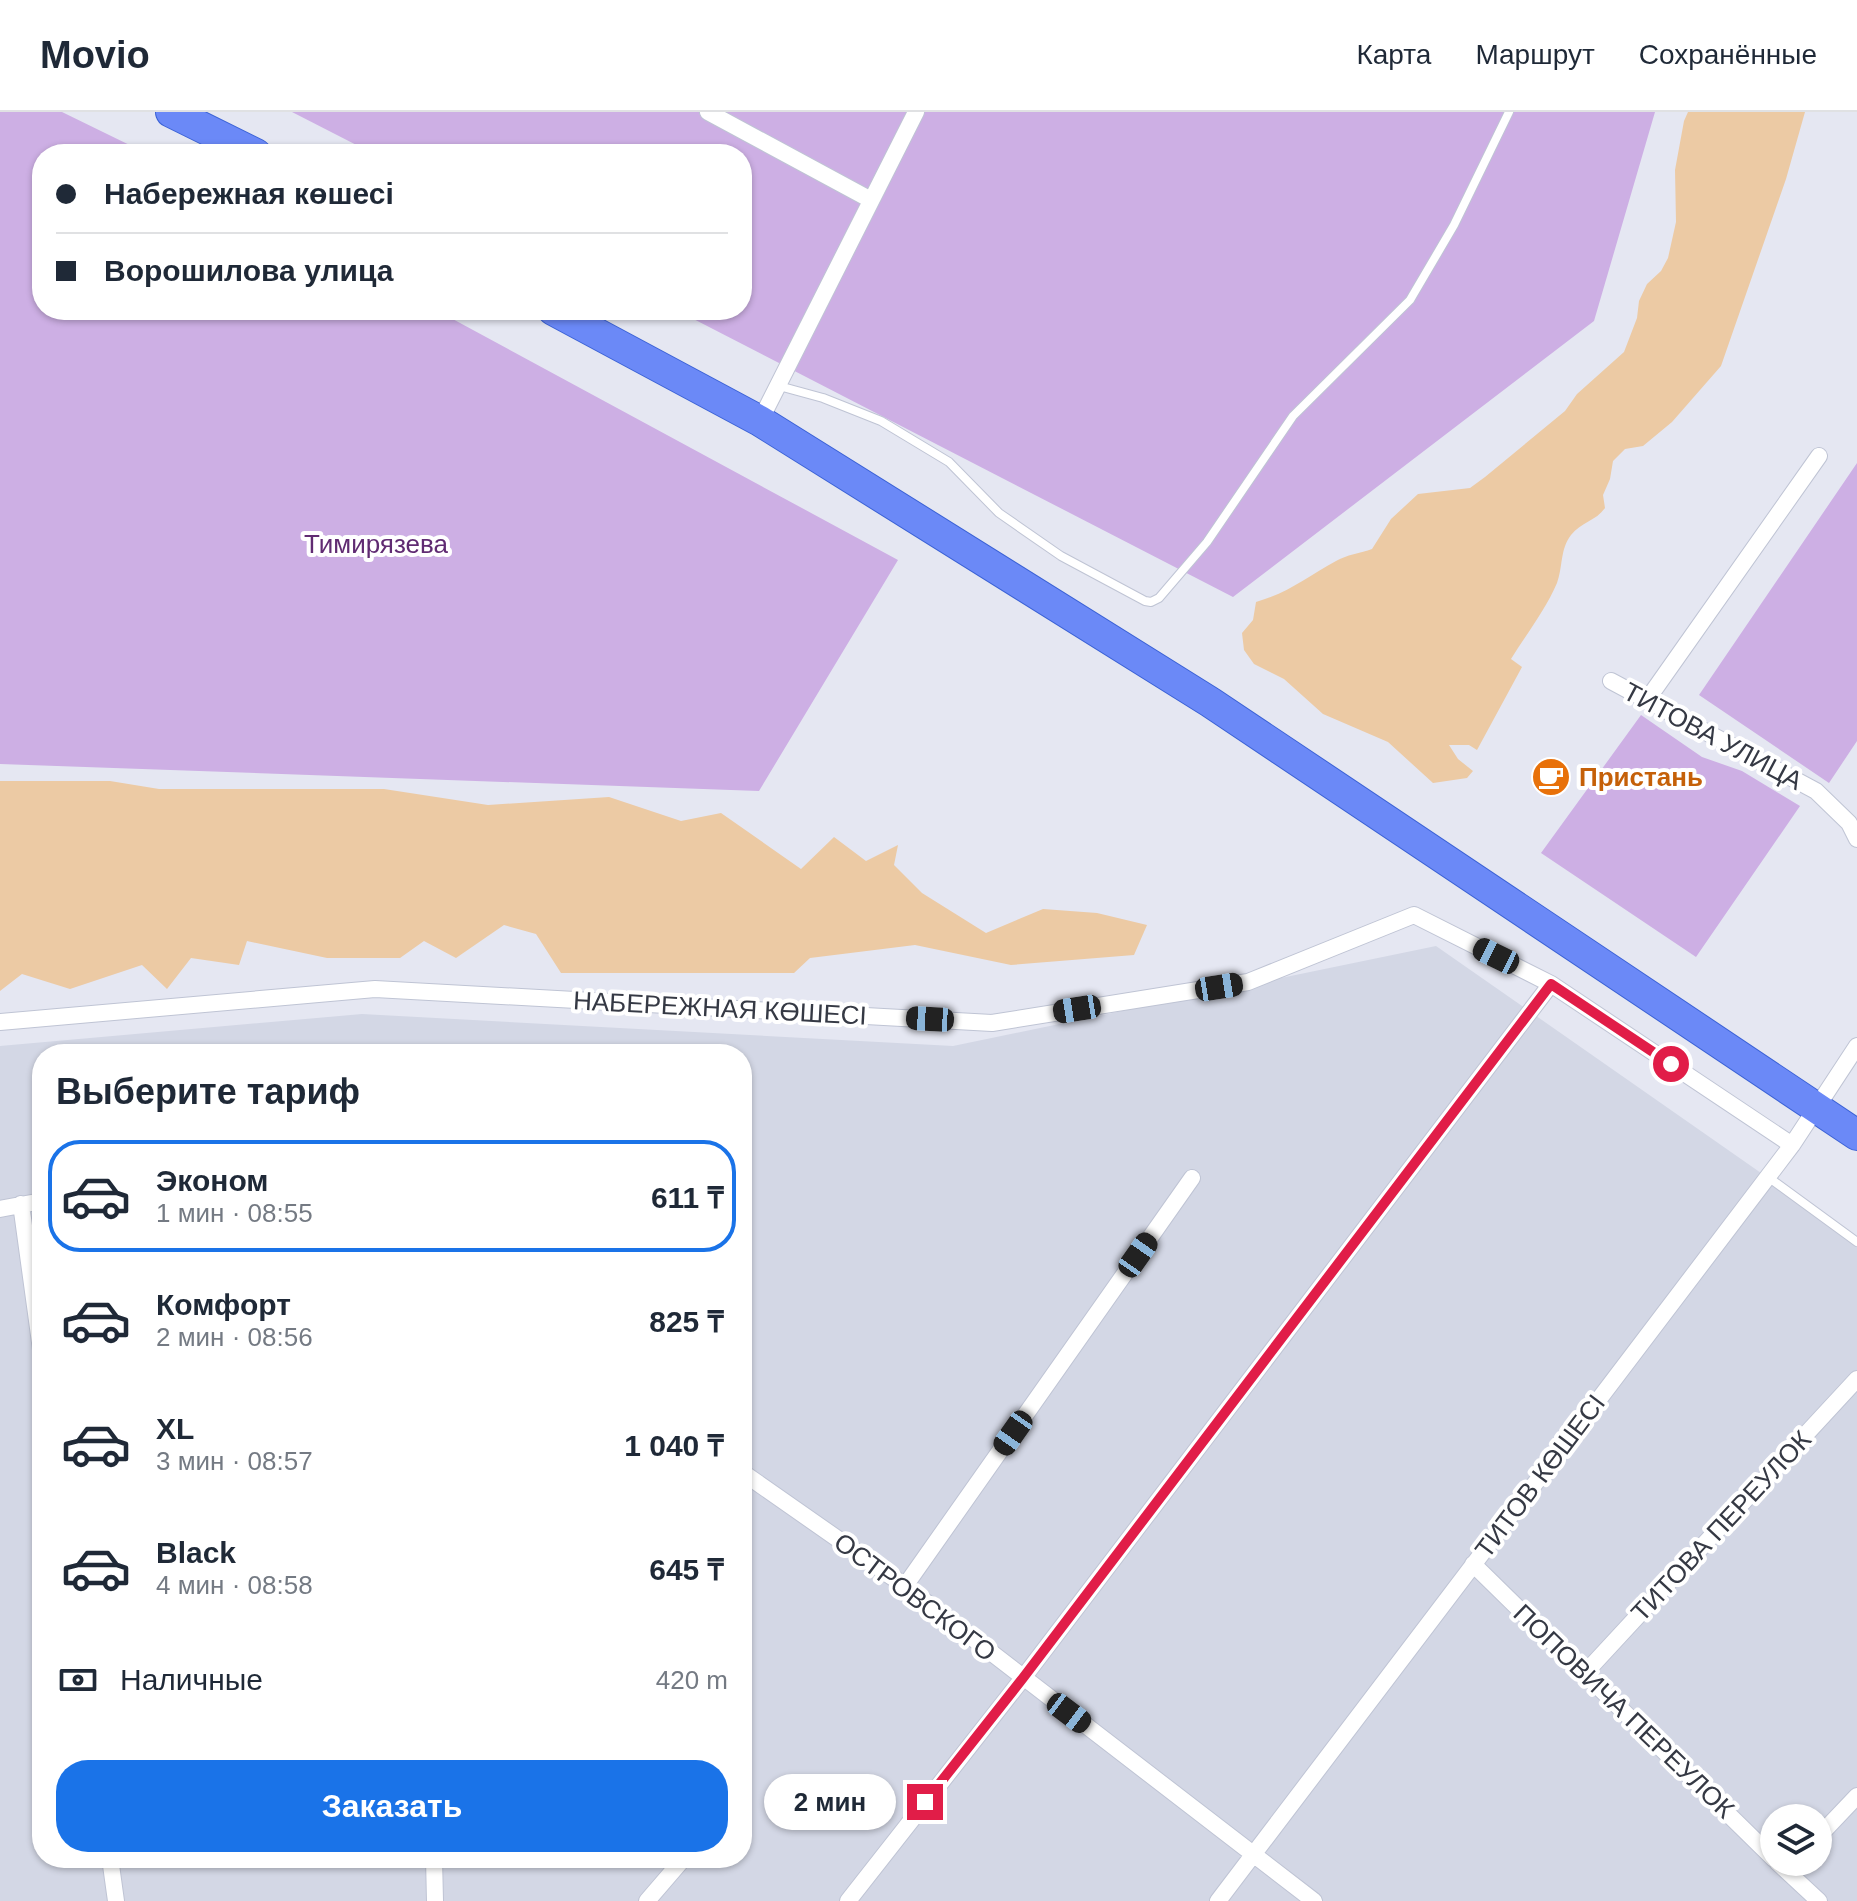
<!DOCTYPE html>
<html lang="ru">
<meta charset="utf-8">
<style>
body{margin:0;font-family:Helvetica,sans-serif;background:#f2f2f3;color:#1f2937;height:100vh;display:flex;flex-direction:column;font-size:30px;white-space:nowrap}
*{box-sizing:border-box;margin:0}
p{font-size:26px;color:#747a83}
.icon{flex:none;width:44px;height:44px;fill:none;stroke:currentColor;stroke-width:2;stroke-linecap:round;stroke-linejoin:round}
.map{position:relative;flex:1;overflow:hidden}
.panel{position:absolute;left:32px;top:932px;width:720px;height:824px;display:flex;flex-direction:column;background:#fff;border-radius:32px;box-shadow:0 2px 6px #0004}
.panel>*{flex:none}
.banner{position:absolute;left:32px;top:32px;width:720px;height:176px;border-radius:32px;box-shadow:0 2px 6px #0004;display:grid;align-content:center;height:176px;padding:0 24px;background:#fff}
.buttons{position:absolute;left:1760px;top:1692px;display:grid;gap:16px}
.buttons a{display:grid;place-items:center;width:72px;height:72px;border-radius:50%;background:#fff;box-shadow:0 2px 6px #0004;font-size:40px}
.end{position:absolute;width:36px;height:36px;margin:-18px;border:10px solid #e11d48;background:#fff;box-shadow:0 0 0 4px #fff}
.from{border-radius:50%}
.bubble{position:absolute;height:56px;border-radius:28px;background:#fff;box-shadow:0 2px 6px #0004;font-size:26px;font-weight:800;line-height:56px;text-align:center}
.car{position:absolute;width:24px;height:48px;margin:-24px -12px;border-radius:10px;box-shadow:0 0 6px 2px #0007;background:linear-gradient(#222 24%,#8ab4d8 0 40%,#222 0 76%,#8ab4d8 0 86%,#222 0)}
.banner b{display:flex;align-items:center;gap:28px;height:76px;font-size:30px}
.banner b+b{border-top:2px solid #e0e1e3}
.banner i{width:20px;height:20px;background:#1f2937}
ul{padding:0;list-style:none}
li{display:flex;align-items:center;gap:24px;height:112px;margin:0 16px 12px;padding:0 8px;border:4px solid transparent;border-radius:32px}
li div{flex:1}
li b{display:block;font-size:30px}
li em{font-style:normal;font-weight:800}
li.selected{border-color:#1a73e8}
li>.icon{width:72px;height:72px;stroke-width:1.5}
h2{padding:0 24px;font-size:36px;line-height:96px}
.pay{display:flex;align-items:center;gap:20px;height:88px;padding:0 24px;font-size:30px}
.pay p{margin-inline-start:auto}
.action{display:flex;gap:16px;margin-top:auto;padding:16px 24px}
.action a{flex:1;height:92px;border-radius:32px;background:#1a73e8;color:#fff;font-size:32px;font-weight:800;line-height:92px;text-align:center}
header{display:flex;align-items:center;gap:48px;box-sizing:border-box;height:112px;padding:0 40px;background:#fff;border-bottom:2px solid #e0e1e3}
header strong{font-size:38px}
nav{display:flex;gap:44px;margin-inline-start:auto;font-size:28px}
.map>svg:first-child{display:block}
</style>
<header>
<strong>Movio</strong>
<nav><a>Карта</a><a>Маршрут</a><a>Сохранённые</a></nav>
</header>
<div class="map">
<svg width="1857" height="1789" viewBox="0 0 1857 1789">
<rect width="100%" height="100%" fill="#e5e7f2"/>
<!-- residential -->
<path fill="#d3d7e5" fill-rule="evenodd" d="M1436 834 1857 1128V1789H0V934L362 902 953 934ZM42 942H742V1746H42ZM1774 1706H1818V1750H1774Z"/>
<!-- green -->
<path fill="#cdafe4" d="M0 0H62L148 42H42V198H436L898 448 759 679 0 652Z
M292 0H1655L1594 209 1233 485 676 198H742V42H374Z
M1857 351V629L1829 671 1699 583Z
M1641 603 1702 645 1742 659 1800 694 1696 845 1541 741Z"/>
<!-- water -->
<path fill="#eccaa4" d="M1688 0H1805L1786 67 1721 254 1672 310 1643 334 1625 337 1613 349 1610 367 1603 383 1605 396C1596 409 1581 410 1571 423 1560 437 1563 455 1557 471 1546 497 1526 523 1511 547L1522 555 1477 638 1469 633H1449L1458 647 1473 659 1467 666 1433 671 1388 630 1323 602 1284 567 1254 552 1244 538 1242 521 1253 508 1256 490C1288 481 1307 465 1336 449 1346 443 1361 441 1372 437L1391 407 1418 382 1470 376 1485 365 1565 299 1577 282 1624 240 1637 206 1639 189 1647 172 1661 159 1668 146 1676 110 1675 58 1684 9Z
M0 669H110L159 677H384L488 693 609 685 681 709 721 701 801 757 834 725 866 749 898 733 894 753 922 781 986 821 1043 797 1097 801 1147 813 1134 843 1011 853 915 833 810 846 794 861H561L536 822 504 813 456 846 424 829 400 846H327L247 829 239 853 191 846 167 877 142 853 70 877 22 862 0 879Z"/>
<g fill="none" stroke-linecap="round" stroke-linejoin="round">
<!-- lane casing -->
<g stroke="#bfc4d4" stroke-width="10">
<path id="lane" d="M779 274 823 286 881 309 949 350 999 401 1061 444 1145 489 1151 490 1159 486 1207 430 1293 304 1410 188 1454 113 1509 0
M1768 1065 1857 1130"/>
</g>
<!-- street casing -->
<g stroke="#bfc4d4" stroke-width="18">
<path id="street" d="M708 0 871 88
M760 309 916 0
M1611 569 1816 679 1849 711 1857 727
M1647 588 1819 344
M0 910 375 877 992 911 1248 870 1414 803 1551 872 1792 1033
M21 1092 42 1245
M0 1097 42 1089
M742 1360 905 1474 1314 1789
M1473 1452 1774 1747
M905 1474 1192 1066
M1585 1561 1857 1267
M1818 1725 1857 1684
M110 1746 116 1789
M434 1746 435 1789
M1777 1750 1819 1789
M647 1789 684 1746
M848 1789 1023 1566 1551 872
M1218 1789 1792 1033 1857 934"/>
</g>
<!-- highway casing -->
<g stroke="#3b62d5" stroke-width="32">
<path id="highway" d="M171 0 256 42
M553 198 760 309 1210 590 1857 1023"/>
</g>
<!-- lane -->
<use href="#lane" stroke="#fff" stroke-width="8"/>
<!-- street -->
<use href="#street" stroke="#fff" stroke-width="16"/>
<!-- highway -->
<use href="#highway" stroke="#6b89f7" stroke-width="30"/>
</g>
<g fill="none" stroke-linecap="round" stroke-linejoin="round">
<!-- route -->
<path stroke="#e11d48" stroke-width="10" d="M925 1690 1023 1566 1551 872 1671 952"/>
</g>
<!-- icons -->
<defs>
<g id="cafe-disc" transform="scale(2)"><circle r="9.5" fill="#e8710a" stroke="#fff"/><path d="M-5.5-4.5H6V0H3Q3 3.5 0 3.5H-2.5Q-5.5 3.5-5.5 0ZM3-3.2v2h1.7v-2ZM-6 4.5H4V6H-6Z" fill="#fff"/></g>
</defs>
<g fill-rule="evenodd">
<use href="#cafe-disc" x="1551" y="665"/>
</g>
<g text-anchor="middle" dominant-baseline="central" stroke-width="8" stroke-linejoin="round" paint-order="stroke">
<!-- park labels -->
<g font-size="26" fill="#602b72" stroke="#fff">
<text x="376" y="432">Тимирязева</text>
</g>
<!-- street labels -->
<g font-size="26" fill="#353944" stroke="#fff">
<text transform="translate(1713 624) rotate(28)">ТИТОВА УЛИЦА</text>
<text transform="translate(720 896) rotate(3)">НАБЕРЕЖНАЯ КӨШЕСІ</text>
<text transform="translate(1540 1364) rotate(-53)">ТИТОВ КӨШЕСІ</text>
<text transform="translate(1721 1414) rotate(-47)">ТИТОВА ПЕРЕУЛОК</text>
<text transform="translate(915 1485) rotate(37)">ОСТРОВСКОГО</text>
<text transform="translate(1624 1599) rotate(44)">ПОПОВИЧА ПЕРЕУЛОК</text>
</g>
<!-- food labels -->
<g font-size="26" font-weight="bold" fill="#c56008" stroke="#fff" text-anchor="start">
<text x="1579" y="665">Пристань</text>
</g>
</g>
</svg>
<div class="buttons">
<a><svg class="icon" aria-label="layers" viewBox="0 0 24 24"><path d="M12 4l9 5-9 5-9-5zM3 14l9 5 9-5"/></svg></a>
</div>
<i class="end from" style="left:1671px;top:952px"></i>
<i class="end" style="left:925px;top:1690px"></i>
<div class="bubble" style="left:764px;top:1662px;width:132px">2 мин</div>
<i class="car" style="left:1496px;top:844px;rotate:296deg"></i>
<i class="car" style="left:1219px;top:875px;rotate:81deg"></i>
<i class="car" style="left:1077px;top:897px;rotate:261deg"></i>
<i class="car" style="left:930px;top:907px;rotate:273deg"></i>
<i class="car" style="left:1138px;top:1143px;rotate:35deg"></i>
<i class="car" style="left:1013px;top:1321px;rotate:215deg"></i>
<i class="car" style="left:1069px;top:1601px;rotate:127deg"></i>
<div class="banner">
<b><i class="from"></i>Набережная көшесі</b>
<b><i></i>Ворошилова улица</b>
</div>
<section class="panel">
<h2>Выберите тариф</h2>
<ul>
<li class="selected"><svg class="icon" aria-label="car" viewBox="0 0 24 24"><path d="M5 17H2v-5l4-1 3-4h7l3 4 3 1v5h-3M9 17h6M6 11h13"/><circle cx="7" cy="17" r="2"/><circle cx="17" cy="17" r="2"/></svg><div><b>Эконом</b><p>1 мин · 08:55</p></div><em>611 ₸</em></li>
<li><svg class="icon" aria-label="car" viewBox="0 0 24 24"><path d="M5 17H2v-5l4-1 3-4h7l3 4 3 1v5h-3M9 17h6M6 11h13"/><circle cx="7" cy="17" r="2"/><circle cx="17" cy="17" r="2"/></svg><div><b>Комфорт</b><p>2 мин · 08:56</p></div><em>825 ₸</em></li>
<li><svg class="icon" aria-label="car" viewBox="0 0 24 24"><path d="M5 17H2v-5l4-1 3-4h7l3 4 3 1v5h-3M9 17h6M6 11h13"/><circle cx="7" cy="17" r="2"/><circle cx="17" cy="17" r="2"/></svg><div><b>XL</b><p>3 мин · 08:57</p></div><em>1 040 ₸</em></li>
<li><svg class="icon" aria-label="car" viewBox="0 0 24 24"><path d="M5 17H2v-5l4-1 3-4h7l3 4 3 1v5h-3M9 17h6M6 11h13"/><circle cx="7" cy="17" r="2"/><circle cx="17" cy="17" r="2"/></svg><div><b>Black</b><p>4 мин · 08:58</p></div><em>645 ₸</em></li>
</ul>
<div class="pay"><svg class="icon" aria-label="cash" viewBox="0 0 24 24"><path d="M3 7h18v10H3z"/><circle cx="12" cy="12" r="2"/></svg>Наличные<p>420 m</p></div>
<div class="action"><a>Заказать</a></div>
</section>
</div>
